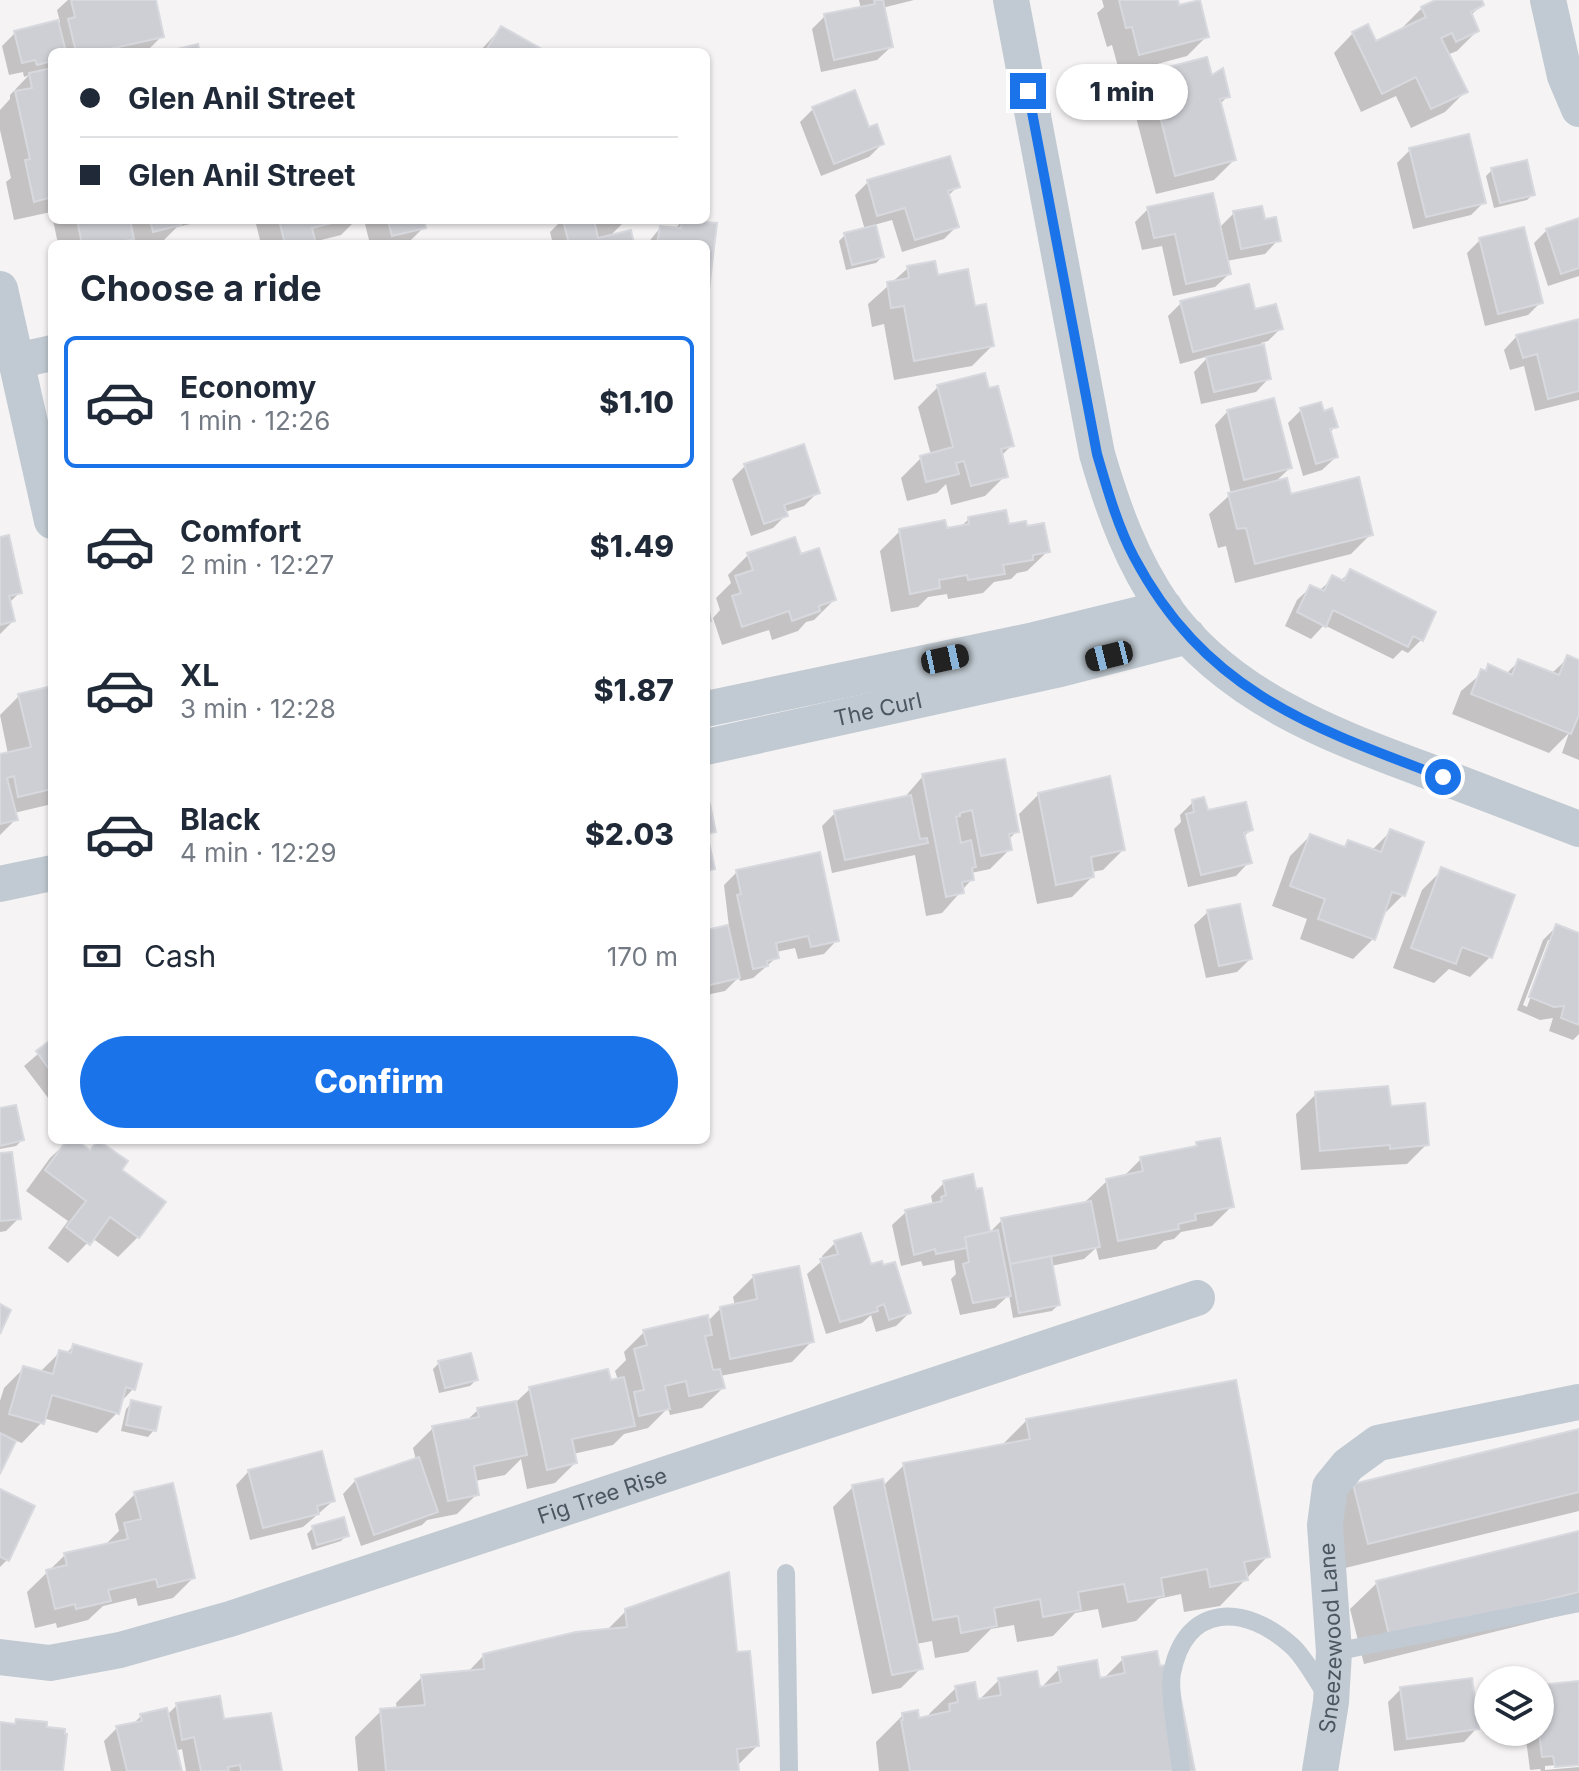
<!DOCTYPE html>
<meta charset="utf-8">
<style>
body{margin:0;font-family:Inter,sans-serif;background:#f2f2f3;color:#1f2937;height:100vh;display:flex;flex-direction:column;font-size:30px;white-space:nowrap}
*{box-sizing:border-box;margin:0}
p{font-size:26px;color:#747a83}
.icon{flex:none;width:44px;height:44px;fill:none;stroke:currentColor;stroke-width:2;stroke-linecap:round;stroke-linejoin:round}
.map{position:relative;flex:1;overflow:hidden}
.panel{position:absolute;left:48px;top:240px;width:662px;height:904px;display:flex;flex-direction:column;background:#fff;border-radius:12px;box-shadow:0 2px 6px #0004}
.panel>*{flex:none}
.top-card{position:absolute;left:48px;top:48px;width:662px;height:176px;border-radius:12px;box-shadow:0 2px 6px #0004;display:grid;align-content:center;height:176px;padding:0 32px;background:#fff}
.controls{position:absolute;left:1474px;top:1666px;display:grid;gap:16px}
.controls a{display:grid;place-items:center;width:80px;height:80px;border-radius:50%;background:#fff;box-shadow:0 2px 6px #0004;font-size:40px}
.end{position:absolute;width:36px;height:36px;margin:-18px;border:10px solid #1a73e8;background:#fff;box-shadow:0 0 0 4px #fff}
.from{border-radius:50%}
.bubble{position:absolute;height:56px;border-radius:28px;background:#fff;box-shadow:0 2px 6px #0004;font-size:26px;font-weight:800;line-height:56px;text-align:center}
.car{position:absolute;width:24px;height:48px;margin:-24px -12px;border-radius:10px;box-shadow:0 0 6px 2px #0007;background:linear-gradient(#222 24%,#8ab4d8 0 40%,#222 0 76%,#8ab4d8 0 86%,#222 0)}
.top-card b{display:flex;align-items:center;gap:28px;height:76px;font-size:30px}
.top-card b+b{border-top:2px solid #e0e1e3}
.top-card i{width:20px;height:20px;background:#1f2937}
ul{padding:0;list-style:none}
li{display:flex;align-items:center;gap:24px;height:132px;margin:0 16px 12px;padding:0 16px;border:4px solid transparent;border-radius:12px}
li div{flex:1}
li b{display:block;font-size:30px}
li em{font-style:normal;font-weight:800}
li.current{border-color:#1a73e8}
li>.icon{width:72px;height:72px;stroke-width:1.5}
h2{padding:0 32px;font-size:36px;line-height:96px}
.pay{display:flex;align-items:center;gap:20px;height:88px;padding:0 32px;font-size:30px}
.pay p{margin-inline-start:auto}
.primary-button{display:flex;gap:16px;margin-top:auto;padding:16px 32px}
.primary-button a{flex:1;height:92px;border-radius:48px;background:#1a73e8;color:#fff;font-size:32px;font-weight:800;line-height:92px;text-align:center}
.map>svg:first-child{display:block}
</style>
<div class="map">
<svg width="1579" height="1771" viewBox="0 0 1579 1771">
<rect width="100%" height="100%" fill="#f5f3f3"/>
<!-- shadow -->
<path fill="#0003" fill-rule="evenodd" d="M68 0H154L162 36 149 49 136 52H52V214L51 212 14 220 6 182 11 178 0 130V110L10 99V95L29 75 24 77 23 72 9 75 2 46 15 33 60 22 57 10Z
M859 0H914L882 8 891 47 877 60 821 72 812 29 825 16 861 9Z
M1102 0H1176L1178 7 1207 36 1187 56 1120 74 1112 45 1107 47 1097 13 1104 7Z
M1448 0H1480L1482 5 1470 16 1477 31 1457 51 1447 55 1465 92 1445 112 1411 128 1396 96 1361 112 1334 53 1353 33 1375 43 1403 30 1402 28 1422 8Z
M501 28 543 52H479Z
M1206 60 1210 78 1228 96 1219 105 1234 160 1214 180 1156 194 1130 94 1150 74Z
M813 109 867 129 882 144 869 157 821 176 800 122Z
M1410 150 1484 202 1471 215 1413 229 1397 163Z
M1492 170 1533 194 1527 200 1494 208 1486 176Z
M868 182 958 186 948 196 957 226 944 239 902 252 892 220 874 225 882 257 876 263 846 270 839 241 845 235 865 230 855 195Z
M1148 209 1219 228 1234 213 1263 221 1278 240 1265 254 1226 261 1229 274 1215 287 1173 296 1162 246 1142 250 1135 222Z
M53 220H209L177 227 160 244H131V240L127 244H58Z
M255 220H356L341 235 313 242 314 244H261Z
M364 220H422L424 227 407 244H370Z
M562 220H632L624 222 608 238 632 244H553L550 232Z
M683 220 715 224 706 294V244H647L660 228 674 230Z
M1579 221V276L1548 286 1534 243 1547 230Z
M1480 240 1541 302 1528 315 1485 326 1467 253Z
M908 268 936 277 973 308 992 346 972 366 894 380 884 324 872 327 868 304Z
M1181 303 1254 312 1281 328 1268 341 1261 343 1269 378 1256 392 1201 404 1194 372 1209 356 1180 364 1168 316Z
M1579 327V400L1535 411 1524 366 1510 370 1504 350 1517 336Z
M938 387 1012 445 1000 457 1005 476 985 496 951 505 946 484 937 493 907 501 901 478 921 458 931 455 918 407Z
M1301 410 1322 413 1335 427 1329 433 1336 457 1322 470 1303 476 1288 423Z
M1228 411 1290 468 1274 483 1289 496 1371 534 1351 554 1235 583 1226 546 1218 548 1209 514 1231 494 1215 425Z
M745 466 817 493 804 506 785 512 786 515 773 528 751 536 732 479Z
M969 519 1008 526 1048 551 1027 571 1017 573 1011 579 994 582 983 593 948 599 947 594 928 597 918 607 891 612 880 551 900 531 959 528Z
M0 539 20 592 9 603 13 621 0 634Z
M748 555 800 557 834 600 814 620 806 622 798 631 772 640 769 630 722 645 713 618 720 610 716 598 731 583 728 575Z
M1350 572 1421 640 1408 653 1402 650 1393 659 1324 625 1311 639 1285 626 1297 600 1311 587 1319 591 1333 578 1340 581Z
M1568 658 1579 662V760L1562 753 1569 733 1549 753 1452 714 1461 691 1489 667 1506 674 1519 661 1551 674Z
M19 696H52V804L14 813 15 820 0 835V756L8 754 0 715Z
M923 776 1017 831 1008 840 1010 849 990 869 971 873 972 879 942 913 926 916 915 855 832 873 822 826 835 813 904 798Z
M1039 794 1123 850 1103 870 1091 872 1092 877 1072 897 1037 904 1019 814Z
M1193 802 1206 813 1251 830 1243 837 1249 862 1236 876 1188 887 1174 829 1181 822 1180 815Z
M1391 831 1403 895 1383 915 1373 939 1353 959 1300 939 1307 919 1272 906 1290 856 1310 836 1342 848 1348 842 1371 851Z
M1442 870 1490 957 1470 977 1449 969 1434 983 1393 968 1422 890Z
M737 872 837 940 824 954 798 959 795 948 776 952 777 957 753 978 740 981 739 977 725 991 706 995V932L729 927 724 885Z
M1208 912 1250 959 1237 972 1206 978 1194 925Z
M1556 927 1579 935V1034L1573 1040 1549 1031 1553 1018 1540 1020 1517 1010 1543 940ZM1548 940H1552L1527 1007 1523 1005Z
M52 1042V1103L24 1066Z
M1316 1094 1389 1108 1427 1144 1407 1164 1301 1170 1296 1114Z
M0 1110 22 1140 16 1146 0 1149Z
M69 1140H73L88 1151 98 1142 119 1170 138 1237 118 1257 92 1238 68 1263 48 1248 68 1221 26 1191 50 1158Z
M1197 1144 1232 1206 1212 1226 1181 1232 1174 1239 1164 1241 1156 1249 1099 1260 1096 1248 1084 1259 1051 1266 1058 1305 1052 1311 1013 1318 1009 1295 995 1308 960 1315 951 1279 956 1274 954 1260 923 1266 921 1261 901 1266 892 1225 906 1212 933 1205 931 1196 944 1183 989 1233 1002 1220 1087 1204 1086 1201 1107 1181 1123 1177 1141 1159 1192 1149Z
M0 1155 19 1218 6 1231 0 1232Z
M835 1243 870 1266 909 1313 896 1326 876 1332 871 1315 862 1323 826 1334 807 1274 823 1260 822 1256Z
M753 1277 812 1341 792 1362 720 1376 723 1388 702 1408 670 1415 668 1408 648 1428 624 1434 613 1445 573 1454 575 1463 555 1483 527 1489 521 1459 505 1475 475 1481 477 1494 457 1514 427 1520 422 1525 361 1546 343 1494 356 1480 416 1460 413 1448 433 1428 466 1421 478 1410 515 1403 530 1389 618 1380 615 1371 626 1360 624 1352 644 1332 707 1322 721 1308 735 1306 733 1297Z
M73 1346 133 1389 120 1403 117 1413 97 1433 43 1418 42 1422 22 1443 14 1440 0 1469V1401L4 1388 24 1368 39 1373 60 1352 66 1354Z
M439 1363 476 1380 470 1386 439 1393 433 1369Z
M132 1403 154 1430 148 1437 121 1431 126 1409Z
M1027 1420 1268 1556 1220 1606 1184 1612 1181 1594 1158 1599 1136 1621 1102 1628 1098 1609 1075 1613 1053 1636 1017 1642 1014 1625 991 1629 968 1652 935 1658 932 1641 916 1644 921 1668 901 1688 872 1694 833 1507 853 1487H882L904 1465 1000 1447Z
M1579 1431V1511L1341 1569 1327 1512 1354 1486Z
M249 1471 333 1501 303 1527 250 1540 236 1485Z
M0 1491 33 1507 7 1560 0 1567Z
M135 1494 193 1578 173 1598 138 1606 136 1598 103 1606 88 1620 57 1628 56 1623 35 1628 27 1592 65 1555 105 1545 119 1531 115 1514Z
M313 1528 347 1535 341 1541 312 1550 307 1534Z
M1579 1533V1611L1364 1664 1350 1609 1377 1583Z
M626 1611 735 1654 757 1746 737 1766V1771H358L355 1737 381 1711 397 1710 396 1703 422 1677 467 1673 484 1655 606 1631Z
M1123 1659 1193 1771H879L876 1742 903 1715 917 1720 930 1717 929 1714 956 1688 977 1702 999 1680 1039 1690 1059 1669 1098 1680 1103 1679Z
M1579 1683V1763L1545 1766V1770L1579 1767V1771H1541L1540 1769 1530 1770 1525 1732H1540Z
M1401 1689 1477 1728 1464 1742 1394 1751 1388 1702Z
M177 1705 222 1721 280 1771H186L182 1749 175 1751 179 1771H111L104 1741 117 1728 132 1725 141 1716 167 1715Z"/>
<!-- building -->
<path fill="#cdcfd5" stroke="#d7d9de" stroke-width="2" d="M71 0H156L164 37 96 52H76L68 19 75 17Z
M874 0H883L893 47 834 60 824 14 875 4Z
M1119 0H1178L1179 5 1200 0 1209 37 1139 55 1132 27 1126 28Z
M1435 0H1482L1484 5 1471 12 1479 31 1456 42 1452 33 1441 38 1468 92 1431 109 1416 77 1382 94 1352 32 1368 24 1376 41 1426 17 1421 7Z
M58 20 66 52H52V61L37 65 35 60 22 63 14 31Z
M501 26 547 52H485Z
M198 44 200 52H165Z
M1207 57 1212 75 1223 68 1230 97 1220 99 1236 160 1175 176 1149 72Z
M52 68V197L34 202 25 160 30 159 15 91 32 88 29 73Z
M855 90 869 127 877 124 884 144 834 164 812 107Z
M1469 134 1486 203 1426 217 1409 148Z
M950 156 960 187 948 191 959 227 915 240 905 208 877 216 867 180Z
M1527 160 1535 195 1500 203 1491 168Z
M1213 193 1231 274 1186 284 1175 234 1154 238 1147 207Z
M1262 206 1265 219 1276 217 1281 241 1241 249 1233 211Z
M1579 218V268L1561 274 1546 229Z
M77 220H130L134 239 112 244H82Z
M150 220H180L181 225 153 232Z
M279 220H344L312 228 316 244H285Z
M388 220H424L426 228 392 236Z
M563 220H594L598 238 631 230 634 244H569Z
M682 220 717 223 707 306 706 244H657L660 226 681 228Z
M876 225 884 257 852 265 844 233Z
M1524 227 1543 303 1498 314 1479 238Z
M935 261 938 275 968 269 975 306 986 304 994 346 914 361 904 306 891 308 887 282 909 278 907 266Z
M1249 284 1255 309 1276 304 1283 329 1193 352 1180 301Z
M1579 319V391L1548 399 1537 354 1523 358 1516 335Z
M1264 344 1271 379 1214 392 1206 357Z
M985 373 989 388 998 386 1014 446 1001 449 1008 477 971 486 964 461 956 463 959 474 926 482 920 456 953 447 937 385Z
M1274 398 1292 468 1244 480 1227 410Z
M1321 402 1324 411 1332 408 1338 427 1330 429 1338 457 1316 464 1300 408Z
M804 444 820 493 784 505 788 516 764 524 744 464Z
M1359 477 1373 535 1255 564 1246 528 1237 529 1228 493 1287 478 1291 494Z
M1006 510 1009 524 1026 521 1027 526 1044 523 1050 552 1033 555V560L1003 565 1005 574 968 580 967 575 939 580 940 588 910 594 899 529 945 520 947 528 969 524 968 517Z
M9 535 22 593 9 596 15 621 0 625V537Z
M795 537 801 554 819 548 836 600 819 606 820 611 792 621 789 611 742 627 732 596 741 593 735 576 753 570 747 553Z
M1350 569 1436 612 1423 641 1413 636 1408 647 1333 610 1326 627 1297 612 1310 585 1324 591 1332 575 1344 581Z
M706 596 711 621 706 622Z
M1567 655 1579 660V715L1571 734 1471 694 1481 669 1486 671 1488 664 1512 675 1518 659 1559 675Z
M52 686V789L18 797 14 776 7 778 18 820 0 824V754L31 747 18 694Z
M1005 759 1019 832 1009 834 1012 850 981 856 972 810 960 813V816L956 817 961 843 971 840 976 867 972 868 974 880 962 882 964 893 946 897 922 774Z
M1110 776 1125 850 1091 857 1094 877 1056 885 1038 793Z
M911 795 920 839 927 838 928 843 845 860 834 811Z
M1204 797 1208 810 1246 802 1253 830 1244 833 1252 863 1201 875 1186 814 1194 812 1192 800Z
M710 804 716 832 707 834 715 869 706 871V805Z
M1390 829 1424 842 1405 896 1392 892 1375 940 1318 919 1325 899 1290 886 1310 834 1345 847 1348 840 1381 852Z
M820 852 839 941 811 947 808 936 776 943 779 958 767 961 768 966 753 969 737 895 741 894 736 870Z
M1441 867 1515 895 1492 958 1462 947 1456 964 1411 948Z
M1240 904 1252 959 1219 966 1207 910Z
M1556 924 1579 933V1025L1561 1018 1564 1006 1554 1007 1529 997Z
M728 925 740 978 706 986V930Z
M52 1039V1073L36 1051Z
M1388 1086 1391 1106 1425 1103 1429 1145 1390 1149V1145L1320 1151 1315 1092Z
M16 1105 24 1140 0 1146V1108Z
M1220 1138 1234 1207 1195 1214 1196 1220 1178 1224 1179 1229 1118 1241 1106 1179 1143 1171 1140 1157 1197 1146 1196 1142Z
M67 1140H76L90 1150 98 1140 128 1161 122 1170 166 1202 139 1238 110 1217 90 1245 66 1227 86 1201 45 1170Z
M12 1152 21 1219 0 1221V1153Z
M973 1174 976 1189 982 1188 990 1232 965 1237 967 1248 936 1254 935 1249 914 1255 905 1210 942 1201 941 1197 946 1195 943 1181Z
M1091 1201 1100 1247 1010 1264 1001 1218Z
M998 1230 1011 1296 973 1303 963 1264 969 1262 965 1237Z
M861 1233 871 1264 882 1261 883 1265 895 1262 911 1313 889 1320 884 1304 877 1307 878 1311 840 1322 820 1259 838 1254 834 1241Z
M1051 1256 1060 1305 1019 1313 1010 1264Z
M799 1266 814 1342 730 1359 720 1307 757 1299 753 1275Z
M0 1304 11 1310 0 1334Z
M708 1315 712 1335 705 1336 713 1370 720 1369 725 1388 689 1396 686 1381 665 1386 670 1409 639 1416 634 1392 644 1390 634 1349 647 1345 643 1330Z
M73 1344 142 1364 135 1390 126 1387 119 1414 52 1395 44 1424 9 1414 23 1366 53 1374 59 1350 71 1353Z
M471 1353 478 1380 445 1388 438 1361Z
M608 1369 611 1380 624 1377 635 1426 572 1439 577 1463 547 1470 529 1387Z
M1236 1380 1270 1557 1244 1562 1248 1580 1210 1587 1207 1569 1161 1578 1164 1596 1128 1602 1124 1584 1078 1592 1081 1610 1043 1617 1040 1599 994 1608 997 1626 961 1633 958 1616 933 1620 903 1463 1030 1439 1026 1419Z
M131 1400 161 1407 156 1431 126 1425Z
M516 1401 527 1455 474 1466 479 1495 448 1501 432 1426 479 1417 477 1408Z
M1579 1429V1492L1368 1544 1353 1484Z
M0 1433 16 1441 0 1474Z
M322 1451 335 1501 317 1506 319 1514 263 1528 248 1470Z
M419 1457 438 1512 374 1535 355 1479Z
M883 1479 923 1669 892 1675 852 1485Z
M173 1483 195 1578 158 1587 156 1579 108 1590 111 1601 76 1609 75 1604 55 1609 46 1570 67 1565 64 1553 128 1539 124 1523 141 1519 134 1492Z
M0 1489 35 1506 9 1561 0 1557Z
M344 1517 349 1536 317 1545 312 1526Z
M1579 1531V1592L1390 1639 1376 1581Z
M729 1572 737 1652 750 1651 759 1746 737 1749 739 1771H386L380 1709 425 1705 421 1675 484 1669 483 1654 576 1632 627 1627 625 1609Z
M1157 1651 1160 1666 1174 1664 1195 1771H910L901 1720H903L902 1713 918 1710 919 1718 950 1711 949 1704 958 1702 955 1686 975 1682 978 1699 1001 1695 998 1678 1037 1671 1040 1687 1061 1682 1058 1667 1097 1660 1100 1678 1125 1673 1122 1657Z
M1472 1678 1479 1729 1407 1739 1400 1687Z
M1579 1681V1765L1555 1767 1553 1756 1542 1757 1539 1732 1540 1685Z
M220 1696 224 1719 271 1713 282 1771H241L240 1765 228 1767 229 1771H201L194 1737 182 1740 176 1703Z
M167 1708 182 1771H127L116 1726 142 1721 140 1714Z
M16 1719 47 1722V1727L65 1729V1734H67L63 1771H0V1722L15 1724Z"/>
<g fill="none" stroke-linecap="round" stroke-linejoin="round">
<!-- lane -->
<path stroke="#c1cad2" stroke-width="18" d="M786 1573 789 1771
M1334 1652 1579 1603
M1181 1771C1179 1748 1168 1692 1172 1673 1186 1602 1246 1604 1292 1646 1306 1659 1316 1680 1327 1696"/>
<!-- street -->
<g stroke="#c1cad2" stroke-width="36">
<path d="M1011 0 1097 454C1113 509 1132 562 1165 609 1228 696 1328 734 1425 770 1476 790 1528 809 1579 829"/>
<path d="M1548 0 1565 76 1579 109"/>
<path d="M0 289 52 521"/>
<path d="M16 361 52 353"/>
<path d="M706 709 1034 640 1165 608"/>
<path id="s1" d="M706 747 1056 670 1188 636"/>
<path d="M0 884 52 873"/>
<path id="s2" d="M0 1657 50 1663 120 1650 230 1619 1197 1298"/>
<path id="s3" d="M1320 1771 1331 1702 1334 1652 1325 1525 1330 1487 1348 1465 1378 1443 1579 1402"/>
</g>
</g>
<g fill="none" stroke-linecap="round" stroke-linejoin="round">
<!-- route -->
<path stroke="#1a73e8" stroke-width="10" d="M1028 91 1097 454C1107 488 1117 525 1134 557 1205 691 1310 727 1443 777"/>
</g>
<g text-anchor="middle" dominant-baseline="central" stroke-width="7" stroke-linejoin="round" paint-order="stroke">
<!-- street labels -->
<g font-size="22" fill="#4a5661" stroke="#fff">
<text stroke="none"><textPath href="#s1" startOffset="176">The Curl</textPath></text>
<text stroke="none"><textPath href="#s2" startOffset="628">Fig Tree Rise</textPath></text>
<text stroke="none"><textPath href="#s3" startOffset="134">Sneezewood Lane</textPath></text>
</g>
</g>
</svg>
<div class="controls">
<a><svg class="icon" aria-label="layers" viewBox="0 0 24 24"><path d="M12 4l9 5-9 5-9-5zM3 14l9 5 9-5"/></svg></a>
</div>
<i class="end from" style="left:1443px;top:777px"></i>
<i class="end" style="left:1028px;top:91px"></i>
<div class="bubble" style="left:1056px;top:64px;width:132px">1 min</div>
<i class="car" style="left:1109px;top:656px;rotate:256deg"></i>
<i class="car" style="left:945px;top:659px;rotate:78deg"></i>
<div class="top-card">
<b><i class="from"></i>Glen Anil Street</b>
<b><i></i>Glen Anil Street</b>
</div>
<section class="panel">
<h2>Choose a ride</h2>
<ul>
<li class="current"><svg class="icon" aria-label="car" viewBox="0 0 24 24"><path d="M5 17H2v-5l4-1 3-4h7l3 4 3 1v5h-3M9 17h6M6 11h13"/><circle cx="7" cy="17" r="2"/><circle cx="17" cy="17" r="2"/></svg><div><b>Economy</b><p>1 min · 12:26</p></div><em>$1.10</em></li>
<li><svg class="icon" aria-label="car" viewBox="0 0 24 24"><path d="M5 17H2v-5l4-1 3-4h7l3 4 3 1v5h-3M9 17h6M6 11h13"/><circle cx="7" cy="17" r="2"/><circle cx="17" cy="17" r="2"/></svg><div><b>Comfort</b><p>2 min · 12:27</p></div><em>$1.49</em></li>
<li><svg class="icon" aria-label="car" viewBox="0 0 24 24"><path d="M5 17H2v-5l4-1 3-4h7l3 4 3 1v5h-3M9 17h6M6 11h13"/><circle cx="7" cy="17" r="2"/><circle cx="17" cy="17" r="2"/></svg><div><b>XL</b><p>3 min · 12:28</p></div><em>$1.87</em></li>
<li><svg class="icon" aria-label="car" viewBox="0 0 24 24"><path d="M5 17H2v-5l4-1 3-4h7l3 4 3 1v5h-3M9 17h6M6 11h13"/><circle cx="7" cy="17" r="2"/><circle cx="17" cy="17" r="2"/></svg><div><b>Black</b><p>4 min · 12:29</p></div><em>$2.03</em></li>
</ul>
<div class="pay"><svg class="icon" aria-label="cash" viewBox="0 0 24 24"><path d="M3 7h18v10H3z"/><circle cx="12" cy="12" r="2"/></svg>Cash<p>170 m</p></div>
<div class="primary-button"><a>Confirm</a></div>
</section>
</div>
